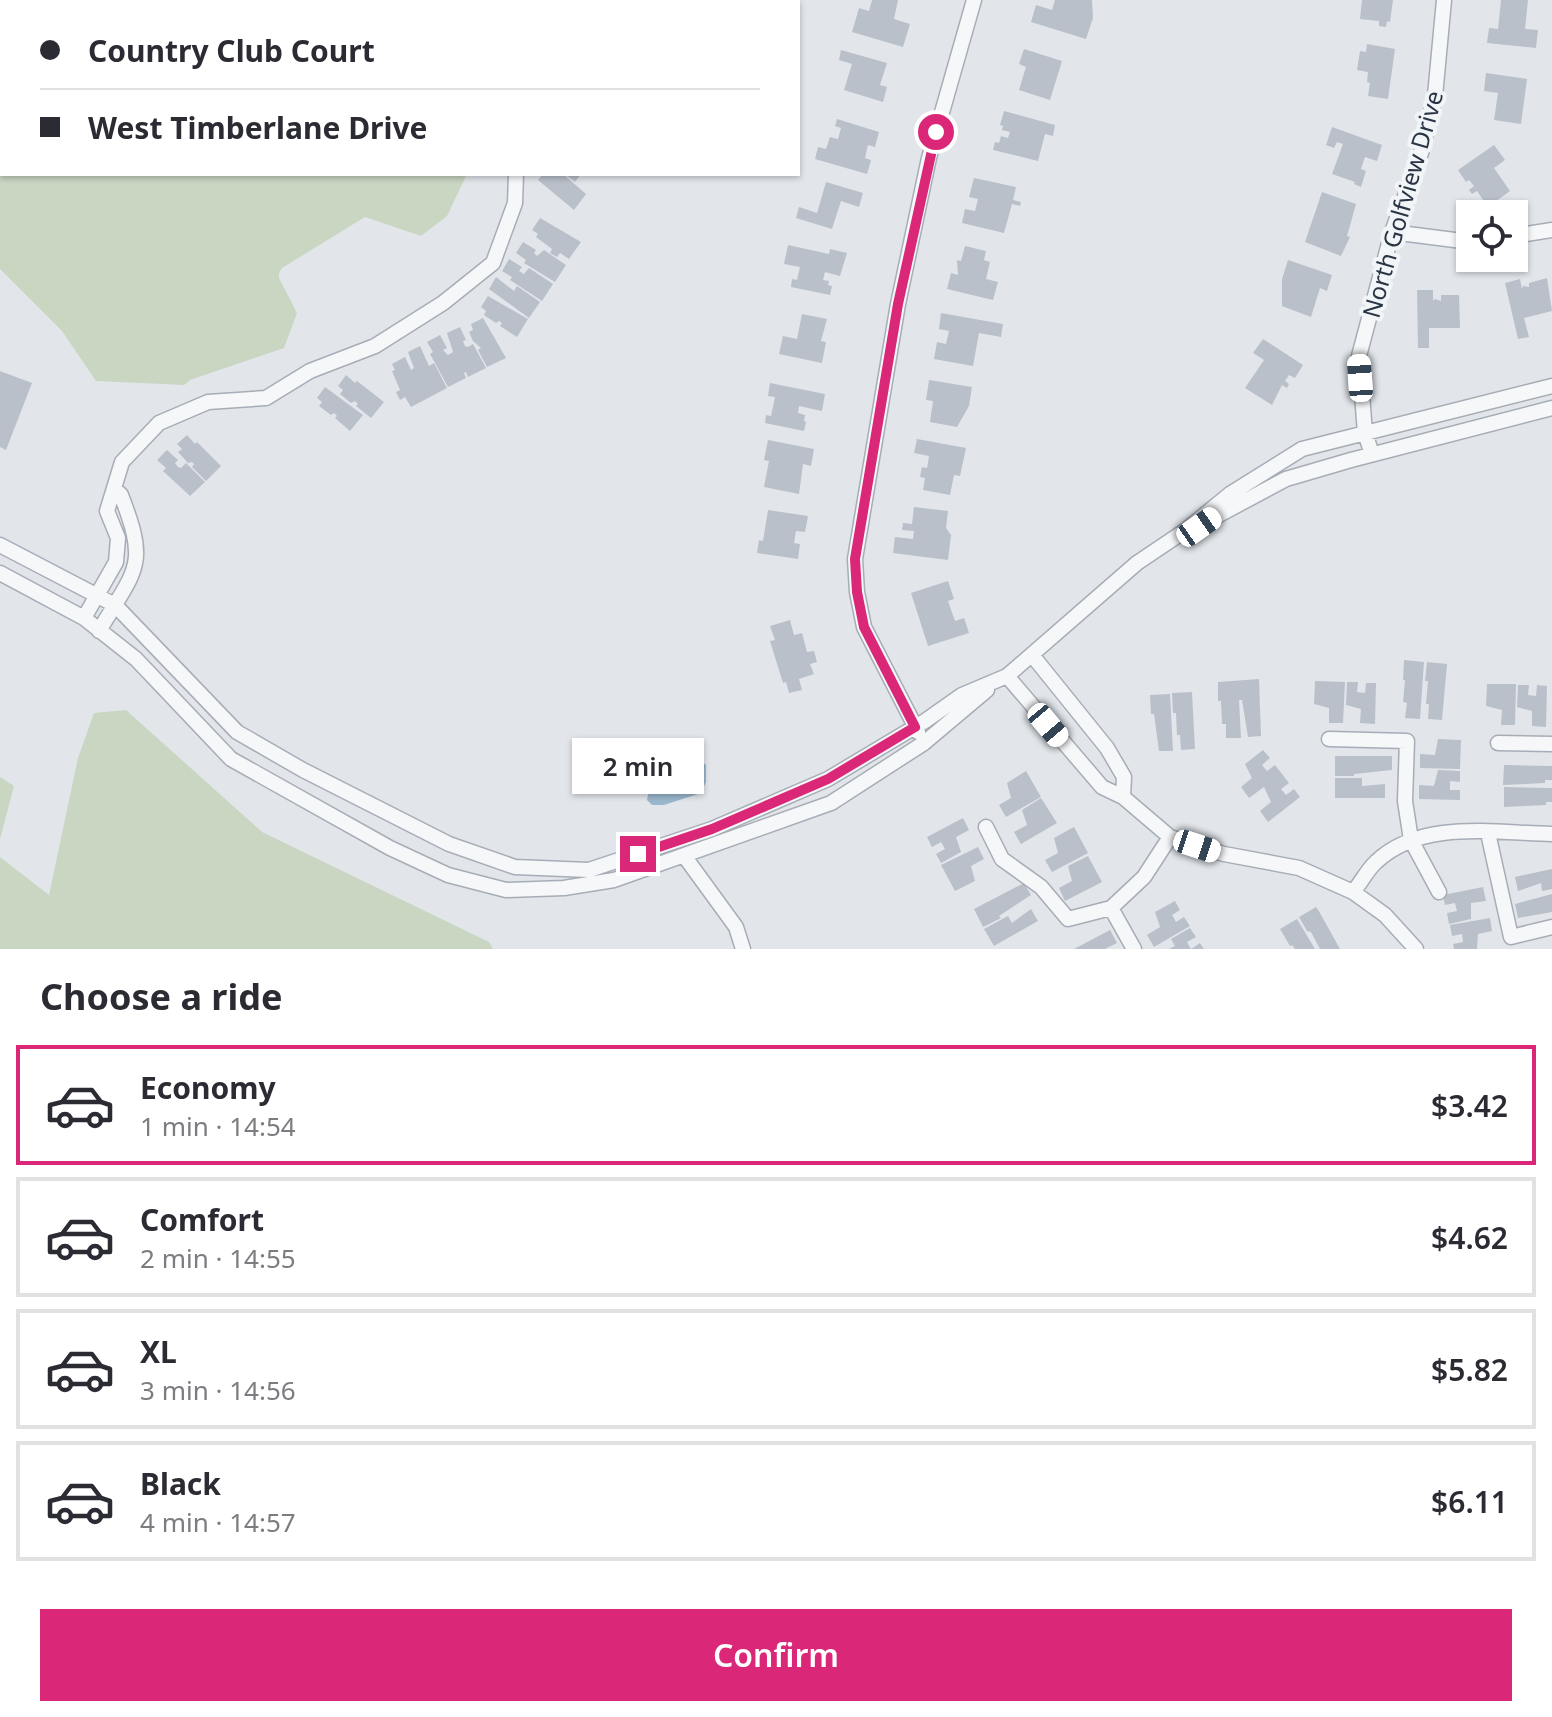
<!DOCTYPE html>
<meta charset="utf-8">
<style>
body{margin:0;font-family:"Noto Sans",sans-serif;background:#f7f7f7;color:#2b2b33;height:100vh;display:flex;flex-direction:column;font-size:30px;white-space:nowrap}
*{box-sizing:border-box;margin:0}
p{font-size:26px;color:#7c7c81}
.icon{flex:none;width:44px;height:44px;fill:none;stroke:currentColor;stroke-width:2;stroke-linecap:round;stroke-linejoin:round}
.map{position:relative;height:949px;overflow:hidden}
.drawer{display:flex;flex-direction:column;background:#fff;flex:1}
.drawer>*{flex:none}
.banner{position:absolute;left:0px;top:0px;width:800px;height:176px;box-shadow:0 2px 6px #0004;display:grid;align-content:center;height:176px;padding:0 40px;background:#fff}
.controls{position:absolute;left:1456px;top:200px;display:grid;gap:16px}
.controls a{display:grid;place-items:center;width:72px;height:72px;border-radius:0px;background:#fff;box-shadow:0 2px 6px #0004;font-size:40px}
.end{position:absolute;width:36px;height:36px;margin:-18px;border:10px solid #db2777;background:#fff;box-shadow:0 0 0 4px #fff}
.from{border-radius:50%}
.bubble{position:absolute;height:56px;border-radius:0px;background:#fff;box-shadow:0 2px 6px #0004;font-size:26px;font-weight:600;line-height:56px;text-align:center}
.car{position:absolute;width:24px;height:48px;margin:-24px -12px;border-radius:10px;box-shadow:0 0 6px 2px #0007;background:linear-gradient(#fff 24%,#345 0 40%,#fff 0 76%,#345 0 86%,#fff 0)}
.banner b{display:flex;align-items:center;gap:28px;height:76px;font-size:30px}
.banner b+b{border-top:2px solid #e1e1e2}
.banner i{width:20px;height:20px;background:#2b2b33}
ul{padding:0;list-style:none}
li{display:flex;align-items:center;gap:24px;height:120px;margin:0 16px 12px;padding:0 24px;border:4px solid #e1e1e2;border-radius:0px}
li div{flex:1}
li b{display:block;font-size:30px}
li em{font-style:normal;font-weight:600}
li.selected{border-color:#db2777}
li>.icon{width:72px;height:72px;stroke-width:1.5}
h2{padding:0 40px;font-size:36px;line-height:96px}
.action{display:flex;gap:16px;margin-top:auto;padding:16px 40px}
.action a{flex:1;height:92px;border-radius:0px;background:#db2777;color:#fff;font-size:32px;font-weight:600;line-height:92px;text-align:center}
.map>svg:first-child{display:block}
</style>
<div class="map">
<svg width="1552" height="949" viewBox="0 0 1552 949">
<rect width="100%" height="100%" fill="#e2e6eb"/>
<!-- green -->
<path fill="#c9d6c2" d="M0 0H477L478 2H2V174H467L447 216 421 236 365 217 282 268 279 273V278L297 313 284 348 190 380 184 385 96 381 62 331 0 269Z
M126 710 262 832 489 942 493 949H0V857L49 895 78 758 94 713Z
M0 777 14 786 0 839Z"/>
<!-- water -->
<path fill="#9bb7cd" d="M679 751 690 753 706 765V782L701 793 664 805H652L647 800 650 784Z"/>
<!-- building -->
<path fill="#b9c0c9" d="M872 0H898L894 19 910 24 903 47 852 32 859 8 869 11Z
M1055 0H1092L1093 18 1086 39 1031 22 1036 5 1052 10Z
M1362 0H1393L1390 22 1387 21 1386 27 1379 26V21L1360 19Z
M1501 0H1528L1525 29 1538 30 1536 48 1487 43 1489 28 1498 29Z
M1367 44 1395 49 1388 99 1368 96 1370 83 1367 82 1368 72 1357 70 1360 51 1366 52Z
M1024 49 1062 61 1050 100 1019 90 1026 67 1019 64Z
M841 50 887 63 880 85 887 87 883 102 844 90 852 64 839 60Z
M1486 73 1527 79 1521 124 1494 120 1498 93 1484 91Z
M1004 111 1055 125 1053 136 1045 134 1038 161 993 150 995 142 999 143 1001 136 1008 138 1010 132 1002 130 1003 126 1000 125Z
M837 119 879 132 875 147 868 145 865 158 871 160 867 174 815 159 818 147 826 149 830 137 838 139 841 128 835 126Z
M1332 127 1382 145 1377 161 1365 157 1361 169 1366 171 1361 187 1354 184 1355 182 1332 174 1343 144 1337 142 1334 148 1326 145Z
M1494 145 1505 160 1494 168 1510 191 1488 207 1477 191 1472 194 1469 190 1474 186 1469 180 1466 182 1458 170Z
M543 174H563L586 194 574 210 538 180Z
M565 174H581L575 182Z
M974 178 1016 187 1013 200 1021 202 1020 206 1012 204 1004 233 962 223 965 209 975 211 978 199 969 197Z
M826 182 863 193 859 207 841 201 832 229 796 218 799 207 817 213Z
M1322 192 1356 204 1347 236 1350 237 1341 256 1305 242Z
M540 218 581 242 569 259 560 253 557 257 550 253 552 249 536 237 538 234 532 230Z
M523 242 536 250 534 253 537 256 544 250 566 265 555 282 524 263 526 260 516 253Z
M788 245 829 254 830 249 847 253 840 276 825 272 823 280 829 281 828 285 832 286 830 295 791 287 792 279 797 280 800 267 784 264Z
M965 246 986 251 984 260 990 262 986 279 998 282 993 300 947 289 951 273 958 275 957 260 961 261Z
M509 259 522 267 519 271 524 274 529 268 553 284 542 301 510 280 512 277 502 271Z
M1288 260 1332 275 1327 291 1320 288 1311 317 1282 306V279Z
M496 277 514 291 517 286 540 302 529 318 489 289Z
M1547 278 1552 311 1524 318 1529 337 1518 339 1505 283 1520 279 1522 289 1523 286 1529 287V283Z
M1417 290H1433V301L1435 299 1441 301V295H1459L1460 328H1429V348H1418Z
M488 296 528 319 517 337 500 326 502 323 499 321 496 323 484 315 486 311 481 307Z
M941 313 1003 324 1001 337 979 333 973 366 934 359 937 342 946 344 949 331 939 329Z
M802 314 827 319 821 341 826 342 822 363 779 354 783 336 797 339Z
M483 318 506 358 487 367 478 350 481 348 473 341 469 332 473 330 471 324Z
M460 327 466 340 463 341 465 346 468 347 473 344 486 368 468 377 466 372 464 373 466 378 448 387 430 354 433 352 427 342 440 335 447 348 443 350 448 355 453 352 447 333Z
M1263 339 1303 365 1295 378 1289 375 1285 381 1289 384 1287 388 1282 385 1272 405 1245 388 1264 360 1253 353Z
M420 346 429 366 434 363 447 388 411 407 405 397 400 400 396 392 400 390 392 371 395 370 392 364 405 357 411 370 414 368 408 352Z
M0 371 32 383 6 450 0 447Z
M346 375 355 383 357 381 384 402 371 418 356 406 358 404 355 401 351 403 340 394 343 390 338 386Z
M929 380 972 387 969 406 957 427 930 422 933 401 926 400Z
M770 383 825 394 822 411 799 406 798 413 805 415 804 421 806 422 804 431 765 423 766 415 771 416 775 397 768 396Z
M325 387 363 415 350 431 335 418 337 416 334 413 331 415 319 406 322 402 317 398Z
M187 435 195 444 197 442 221 466 206 481 192 467 194 464 192 462 188 463 178 452 182 449 177 444Z
M917 439 966 448 960 476 954 475 950 495 923 490 925 478 920 477 922 467 927 468 929 456 914 453Z
M768 440 814 449 811 466 803 464 799 494 764 487 769 461 764 460Z
M167 450 178 460 175 463 178 467 181 468 186 463 205 482 190 496 163 471 166 468 157 460Z
M914 507 948 511 946 528 951 535 948 560 893 553 895 537 913 539 914 531 902 530 903 523 912 524Z
M768 510 808 516 805 532 796 531 794 543 800 544 798 559 757 553 759 540 763 541Z
M948 581 954 599 948 601 955 621 964 618 969 633 928 646 911 593Z
M790 620 794 635 802 633 807 652 814 651 817 662 810 664 814 674 799 679 802 690 789 693 786 682 783 683 770 641 775 640 770 626Z
M1404 660 1424 662 1420 719 1405 718 1407 703 1403 702 1405 680H1403Z
M1427 662 1447 664 1442 720 1428 719 1429 704H1426L1428 681H1425Z
M1259 679 1261 736 1248 737 1242 700H1239L1241 738H1226V724H1222L1221 701H1218V682Z
M1315 681 1345 682 1343 723H1329V708L1314 704Z
M1347 682H1358L1357 692 1365 693 1366 683H1376L1375 724 1360 723 1361 709 1346 705Z
M1487 684H1516L1515 725H1501L1502 710 1486 706Z
M1518 685H1529L1528 695 1536 696 1537 685 1547 686 1546 727 1532 726V711L1517 707Z
M1192 692 1195 749 1181 750 1180 735H1177L1176 713H1173L1172 693Z
M1170 694 1173 751H1159L1154 714H1151L1150 695Z
M1438 739 1461 740 1460 769 1420 768V754L1435 755Z
M1263 750 1270 758 1262 765 1267 771 1275 765 1289 783 1281 789 1286 795 1294 789 1300 797 1268 822 1260 811 1271 802 1264 787 1249 798 1241 787 1252 778 1245 764Z
M1335 756H1392V770L1354 774V776H1335Z
M1504 765 1552 766V780H1545V783L1503 785Z
M1438 770 1460 771V782L1450 781V790H1460V800L1419 799V785L1434 786Z
M1026 771 1041 797 1006 817 999 805 1011 798 1007 783Z
M1335 778H1362V786L1385 784V798H1335Z
M1504 787 1552 788V802H1546V805L1504 807Z
M1041 798 1057 823 1021 844 1014 832 1027 825 1022 810Z
M963 818 969 830 956 837 961 852 941 863 936 854 945 849 941 842 932 847 927 837Z
M1074 827 1088 853 1052 872 1045 860 1058 853 1054 838Z
M978 847 984 859 971 866 975 881 955 891 941 865Z
M1088 856 1102 882 1065 901 1059 888 1072 881 1068 866Z
M1552 869V889L1542 891 1541 883 1518 891 1515 877Z
M1024 883 1031 895 999 916 1001 918 983 927 974 909Z
M1483 887 1486 901 1471 903V919L1449 924 1447 913 1457 911 1455 903 1445 905 1443 895Z
M1552 894V912L1518 918 1515 904Z
M1175 901 1180 910 1172 915 1176 922 1184 917 1190 926 1154 947 1147 935 1160 927 1155 912Z
M1316 907 1320 913 1340 949H1320L1311 932 1307 931 1299 917Z
M1031 909 1038 921 994 946 984 929 1008 916 1012 923Z
M1490 918 1492 931 1478 934 1477 949H1454L1453 944 1463 942 1462 934 1452 936 1450 925Z
M1297 919 1315 949H1295L1292 945 1290 946 1280 929Z
M1190 928 1196 937 1187 942 1191 949 1200 943 1204 949H1169L1175 946 1171 939Z
M1110 930 1117 943 1105 949H1074Z"/>
<g fill="none" stroke-linecap="round" stroke-linejoin="round">
<!-- minor casing -->
<g stroke="#a7adb6" stroke-width="17">
<path id="minor" d="M563 2 565 0
M1392 232 1470 242
M1514 236 1552 230
M1372 454 1365 433 1359 356 1392 232 1421 153 1435 96 1444 0
M1215 517 1286 479 1351 460 1552 408
M0 545 115 605 237 732 303 770 449 844 515 867 589 870 712 829 828 779 925 721 962 695 1007 676 1137 563 1186 530 1230 494 1302 449 1552 386
M0 573 84 618 136 659 231 759 390 848 448 875 506 890 564 888 614 880 831 803 924 743 987 690
M84 618 116 562 118 538 107 511 122 462 159 423 208 402 266 398 310 371 375 346 443 303 493 263 515 203 516 174
M99 631C136 568 149 567 121 495L115 489
M1032 655 1107 748 1124 777 1123 797
M1007 676 1102 787 1123 797 1170 837 1224 854 1299 868 1353 892 1385 915 1416 949
M918 732 864 627 857 592 855 559 898 304 929 158 974 0
M1329 739 1407 741 1405 801 1411 840 1439 892
M1498 743 1552 744
M986 827 1002 859 1041 887 1068 919 1111 908 1144 877 1170 837
M1488 833 1511 937 1552 927
M685 857 736 927 743 949
M1353 892C1361 883 1367 870 1376 862 1421 819 1495 833 1552 834
M1111 908 1134 949"/>
</g>
<!-- minor -->
<use href="#minor" stroke="#f5f7f9" stroke-width="14"/>
</g>
<g fill="none" stroke-linecap="round" stroke-linejoin="round">
<!-- route -->
<path stroke="#db2777" stroke-width="10" d="M638 854 712 829 828 779 915 727 864 627 857 592 855 559 898 304 936 132"/>
</g>
<g text-anchor="middle" dominant-baseline="central" stroke-width="8" stroke-linejoin="round" paint-order="stroke">
<!-- street labels -->
<g font-size="24" fill="#293544" stroke="#f2f5f8">
<text transform="translate(1402 204) rotate(-74)">North Golfview Drive</text>
</g>
</g>
</svg>
<div class="controls">
<a><svg class="icon" aria-label="locate" viewBox="0 0 24 24"><circle cx="12" cy="12" r="6"/><path d="M12 2v4M12 18v4M2 12h4M18 12h4"/></svg></a>
</div>
<i class="end from" style="left:936px;top:132px"></i>
<i class="end" style="left:638px;top:854px"></i>
<div class="bubble" style="left:572px;top:738px;width:132px">2 min</div>
<i class="car" style="left:1360px;top:378px;rotate:356deg"></i>
<i class="car" style="left:1199px;top:527px;rotate:55deg"></i>
<i class="car" style="left:1048px;top:725px;rotate:140deg"></i>
<i class="car" style="left:1197px;top:846px;rotate:108deg"></i>
<div class="banner">
<b><i class="from"></i>Country Club Court</b>
<b><i></i>West Timberlane Drive</b>
</div>
</div>
<section class="drawer">
<h2>Choose a ride</h2>
<ul>
<li class="selected"><svg class="icon" aria-label="car" viewBox="0 0 24 24"><path d="M5 17H2v-5l4-1 3-4h7l3 4 3 1v5h-3M9 17h6M6 11h13"/><circle cx="7" cy="17" r="2"/><circle cx="17" cy="17" r="2"/></svg><div><b>Economy</b><p>1 min · 14:54</p></div><em>$3.42</em></li>
<li><svg class="icon" aria-label="car" viewBox="0 0 24 24"><path d="M5 17H2v-5l4-1 3-4h7l3 4 3 1v5h-3M9 17h6M6 11h13"/><circle cx="7" cy="17" r="2"/><circle cx="17" cy="17" r="2"/></svg><div><b>Comfort</b><p>2 min · 14:55</p></div><em>$4.62</em></li>
<li><svg class="icon" aria-label="car" viewBox="0 0 24 24"><path d="M5 17H2v-5l4-1 3-4h7l3 4 3 1v5h-3M9 17h6M6 11h13"/><circle cx="7" cy="17" r="2"/><circle cx="17" cy="17" r="2"/></svg><div><b>XL</b><p>3 min · 14:56</p></div><em>$5.82</em></li>
<li><svg class="icon" aria-label="car" viewBox="0 0 24 24"><path d="M5 17H2v-5l4-1 3-4h7l3 4 3 1v5h-3M9 17h6M6 11h13"/><circle cx="7" cy="17" r="2"/><circle cx="17" cy="17" r="2"/></svg><div><b>Black</b><p>4 min · 14:57</p></div><em>$6.11</em></li>
</ul>
<div class="action"><a>Confirm</a></div>
</section>
